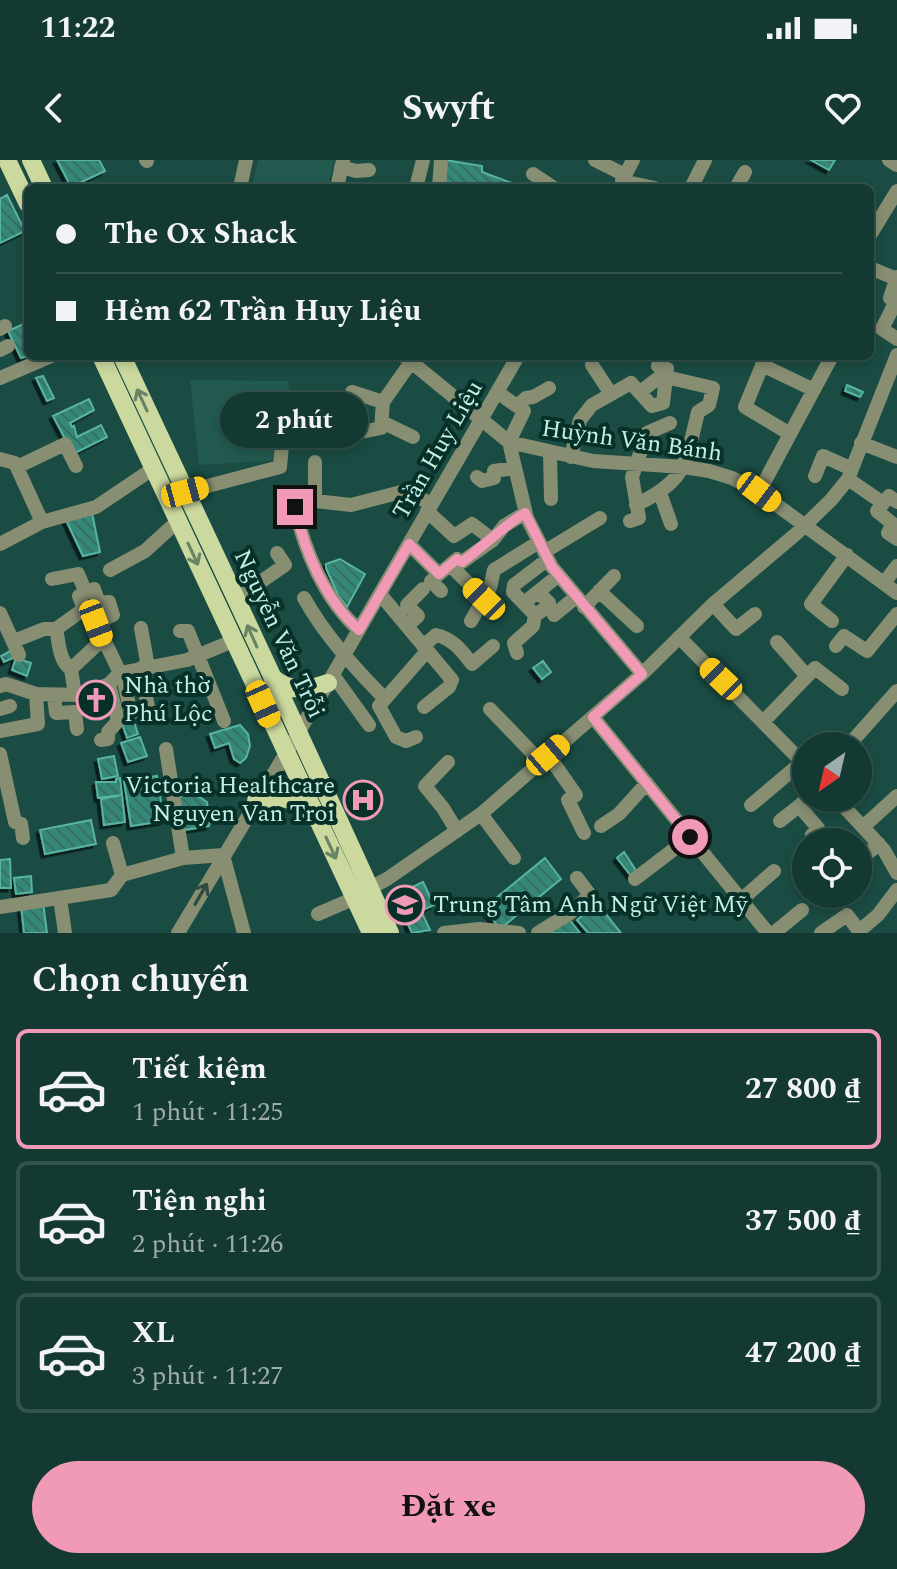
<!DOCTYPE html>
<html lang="vi">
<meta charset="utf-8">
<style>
body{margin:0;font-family:Spectral,serif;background:#1d403a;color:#f1f3f6;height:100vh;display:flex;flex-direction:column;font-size:30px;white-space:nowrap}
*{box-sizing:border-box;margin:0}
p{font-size:26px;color:#9dacac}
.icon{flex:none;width:44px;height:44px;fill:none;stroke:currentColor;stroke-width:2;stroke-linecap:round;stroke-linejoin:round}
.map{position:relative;height:773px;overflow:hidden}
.details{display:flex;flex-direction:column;background:#143932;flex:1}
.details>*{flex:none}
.banner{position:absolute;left:24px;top:24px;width:850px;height:176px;border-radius:12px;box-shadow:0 4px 12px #0003,0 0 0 2px #33534d;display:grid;align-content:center;height:176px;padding:0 32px;background:#143932}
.needle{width:52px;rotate:214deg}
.tools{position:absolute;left:792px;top:572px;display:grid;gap:16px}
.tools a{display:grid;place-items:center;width:80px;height:80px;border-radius:50%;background:#143932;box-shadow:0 4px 12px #0003,0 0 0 2px #33534d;font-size:40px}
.end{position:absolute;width:36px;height:36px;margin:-18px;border:10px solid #f09ab6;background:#111;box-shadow:0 0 0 4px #111}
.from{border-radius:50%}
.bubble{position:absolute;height:56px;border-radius:28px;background:#143932;box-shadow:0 4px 12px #0003,0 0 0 2px #33534d;font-size:26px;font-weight:700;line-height:56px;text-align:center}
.car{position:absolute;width:24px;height:48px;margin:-24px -12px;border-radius:10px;box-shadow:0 0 6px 2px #0007;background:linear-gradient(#f5c518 24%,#345 0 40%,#f5c518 0 76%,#345 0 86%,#f5c518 0)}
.banner b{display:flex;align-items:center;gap:28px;height:76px;font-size:30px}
.banner b+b{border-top:2px solid #33534d}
.banner i{width:20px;height:20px;background:#f1f3f6}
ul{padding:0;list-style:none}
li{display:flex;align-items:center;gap:24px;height:120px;margin:0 16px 12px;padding:0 16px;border:4px solid #33534d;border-radius:12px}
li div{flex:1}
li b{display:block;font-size:30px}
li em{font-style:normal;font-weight:700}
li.on{border-color:#f09ab6}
li>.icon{width:72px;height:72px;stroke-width:1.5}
h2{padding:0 32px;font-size:36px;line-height:96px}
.action{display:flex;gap:16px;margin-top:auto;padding:16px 32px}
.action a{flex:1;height:92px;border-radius:48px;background:#f09ab6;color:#111;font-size:32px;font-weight:700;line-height:92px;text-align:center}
.status{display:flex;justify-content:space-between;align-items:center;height:56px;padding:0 40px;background:#143932;direction:ltr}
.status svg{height:22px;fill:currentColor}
header{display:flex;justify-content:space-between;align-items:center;height:104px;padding:0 32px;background:#143932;font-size:36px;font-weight:700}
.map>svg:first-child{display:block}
</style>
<div class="status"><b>11:22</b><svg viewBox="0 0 49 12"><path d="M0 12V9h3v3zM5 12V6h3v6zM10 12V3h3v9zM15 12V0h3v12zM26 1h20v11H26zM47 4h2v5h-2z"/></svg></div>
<header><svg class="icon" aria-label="back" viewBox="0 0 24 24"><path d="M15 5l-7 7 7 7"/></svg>Swyft<svg class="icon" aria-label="heart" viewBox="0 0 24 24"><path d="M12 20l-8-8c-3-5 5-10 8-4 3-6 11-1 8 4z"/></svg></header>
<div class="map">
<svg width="897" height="773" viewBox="0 0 897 773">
<defs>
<pattern id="building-back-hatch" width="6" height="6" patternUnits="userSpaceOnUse" patternTransform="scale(2)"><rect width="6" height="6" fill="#348878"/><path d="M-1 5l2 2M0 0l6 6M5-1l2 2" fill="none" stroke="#376e64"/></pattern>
<filter id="shadow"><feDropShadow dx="-3.5" dy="3.5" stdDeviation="0" flood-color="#0009"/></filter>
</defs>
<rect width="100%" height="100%" fill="#1a4c43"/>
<!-- built -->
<path fill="#225a50" d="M258 0H334L328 28H252Z
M190 220 289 221 283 300 199 305Z"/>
<!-- building -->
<path fill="url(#building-back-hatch)" stroke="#58b4a2" stroke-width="2" filter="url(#shadow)" d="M57 0H99L105 11 71 27Z
M445 0 482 6V12L525 28H442Z
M811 0H835L829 10Z
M7 35 25 71 0 83V39Z
M28 162V196L21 198 8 171Z
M43 216 54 238 47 241 36 218Z
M847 225 863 232 860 237 845 231Z
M89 239 94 250 70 263 72 267 74 266 77 277 101 265 107 277 73 294 53 256Z
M92 353 100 392 83 396 65 358Z
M340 399 365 414 347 447 338 435 326 408V404Z
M12 490 15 497 4 502 1 496Z
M16 498 31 503 27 516 12 510Z
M543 501 551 512 542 519 533 508Z
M131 553 138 574 127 578 120 557Z
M240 565 248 574 250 586 246 598 240 603 234 599 229 583 215 588 210 574Z
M140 577 147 596 128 602 121 583Z
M114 596 118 616 102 619 98 599Z
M157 616 164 661 131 666 124 621Z
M120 618 122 635 98 638 96 622H116V619Z
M195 634 207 642 210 662 209 666 184 670 178 637Z
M122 635 125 662 104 665 101 639Z
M91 660 96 684 45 694 40 670Z
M624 692 637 712 631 716 617 698Z
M545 698 561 719 500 769 484 748Z
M10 699 11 728H0V700Z
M31 716 32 732 16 734 14 718Z
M423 722 434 745 405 758 395 735Z
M43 742 47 773H24L21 745Z
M597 743 621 773H588L577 760Z
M421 751 430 770 412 773 405 758Z
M568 758 580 773H550Z"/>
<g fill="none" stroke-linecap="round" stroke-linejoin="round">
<!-- minor -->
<path stroke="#878e72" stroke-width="14" d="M146 0 147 1
M595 0 625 15
M889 0 897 5
M341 7 356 11 369 10
M533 14 554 28
M622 21 655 28
M622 21 633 0
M240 28 246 0
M337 28 343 0
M416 28 423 0
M439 28 441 0
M691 28 705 0
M736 28 745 12
M870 75 897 31
M870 108 897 119
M897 117 890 138 896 141 882 169 897 179
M0 169 5 166
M0 190 8 186
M404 196 509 282 593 301 684 307 709 311 732 318 759 332 897 433
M766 196 745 247 790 274
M592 205 611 234
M762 205 814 230
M0 218 51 196
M497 232 524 251 509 282 527 358 552 407 642 514
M383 242 352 232 346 275 381 268 383 242 411 202
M517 246 526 238 533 237 549 228
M382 262 413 277
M282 276 323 282 327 265 348 267
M861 283 897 297
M550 293 551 339
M571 297 580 260 592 245 631 223 652 246 663 243 666 217 661 216 640 232
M0 299 15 303 42 362
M315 302V341L351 345 405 331 432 344
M17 307 65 284 76 306
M815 316 823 296 852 309
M477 317 482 321 494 318V311L514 308
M848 319 883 343
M185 332 280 307 285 252
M759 332 832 196
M660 333 671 364
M897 342 889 336 877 351 893 364 888 373 897 379
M636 345C687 320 685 305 698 252L709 245 713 228 666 217 667 209 658 206 661 197
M295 347C304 390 325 440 359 470
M427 351 454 376 472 364 493 380
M630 361 639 358 632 317 647 273 670 263
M0 384 42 362 96 347 154 308
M409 384 439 414
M544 392 600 358
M450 405 484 439
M110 410 145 391 178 361
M52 419 78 414 86 433 94 429 99 443 109 442 113 455 96 463 120 513
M884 423 897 406
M441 431 431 421 457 399 462 402 493 380 504 366 525 353
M599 431 637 466
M380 434 452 520 449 527 424 547
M304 438C326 477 354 507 385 539L379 546 396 577 406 581 416 577
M236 439 285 405 277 393
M524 443 559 415
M713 444 736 469 755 454
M584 447 614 416
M0 453 19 495
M535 455 546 448 549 443 538 432
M554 455 576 437
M471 461 490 428 494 410 539 382
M832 461 811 444 847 395
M407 466 418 456 407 445 423 429
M141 468 148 507
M56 469C59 482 59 502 71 509L75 535
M180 471H188L224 561
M679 477 806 606
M14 481 44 469H56L84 449 79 436 86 433
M777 482 807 516
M423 486 436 475C453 479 461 490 472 504L493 486
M836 486 844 476 867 491 897 454
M517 493 514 483 533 466 535 455 513 432 514 425 548 399
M141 508 148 548
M71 509 103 479
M122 512 131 554
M333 515 369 565
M0 526 6 524 36 534 81 535 109 524 120 513 187 500 233 481
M54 536 56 553 75 552 77 569
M385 539 427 491
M0 549 10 546
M490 549 540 601
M593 557 768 773
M764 561 815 508 842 529
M0 571 38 564 36 534
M101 580 108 579V572L118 561 109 524
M848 586 897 531
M166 589 183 698
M0 594 15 662 21 664 23 678
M548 595 576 635 568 640 584 673
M448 602 425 626 443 648 457 671
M808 638 799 646 818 668 812 675 817 682
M836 638 884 690 897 713
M751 645 802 602
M481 654 514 698
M780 661 799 646
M601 666 619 654 647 623
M863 667 897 636
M113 683 122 715
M223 695 244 773
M858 701 879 684
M635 719 690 677
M370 728 387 719 481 654 642 514 713 444 797 373 831 340 848 319 897 195
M60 738 65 773
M741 740 774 711
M0 747 111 730 122 715 183 698 223 695
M318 754 355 738
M178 773 328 523 518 196
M444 773 479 769 519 773
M538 773 570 753 590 735 577 718
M774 773 802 750
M821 773 847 755 859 771 878 755 897 730"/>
<!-- major -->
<path stroke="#cbd89e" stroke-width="18" d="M7 0 28 44
M31 0 44 28
M101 196 371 773
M122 196C212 388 303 579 390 773
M272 517C290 533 307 530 328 523
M256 641C284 636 290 636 312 654"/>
</g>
<!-- one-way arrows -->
<defs><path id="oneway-shaft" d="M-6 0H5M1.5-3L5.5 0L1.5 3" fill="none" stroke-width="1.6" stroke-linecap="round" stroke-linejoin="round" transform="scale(2)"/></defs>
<g stroke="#698464">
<use href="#oneway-shaft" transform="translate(142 240) rotate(-115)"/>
<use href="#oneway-shaft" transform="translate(193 394) rotate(65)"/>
<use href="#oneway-shaft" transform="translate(252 476) rotate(-114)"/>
<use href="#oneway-shaft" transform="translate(331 688) rotate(65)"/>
</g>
<use stroke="#2d4c3f" href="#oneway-shaft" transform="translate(201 734) rotate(-60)"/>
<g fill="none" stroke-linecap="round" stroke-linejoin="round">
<!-- route -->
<path stroke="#f09ab6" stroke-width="10" d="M295 347C304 390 325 440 359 470L409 384 439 414 457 399 462 402C484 386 502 367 525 353L552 407 642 514 593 557 690 677"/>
</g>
<!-- icons -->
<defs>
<g id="church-ring" transform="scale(2)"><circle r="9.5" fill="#073029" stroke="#f09ab6" stroke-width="1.5"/><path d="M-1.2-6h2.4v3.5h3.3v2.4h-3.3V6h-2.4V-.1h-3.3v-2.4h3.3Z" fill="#f09ab6"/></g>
<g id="hospital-ring" transform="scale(2)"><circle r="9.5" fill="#073029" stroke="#f09ab6" stroke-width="1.5"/><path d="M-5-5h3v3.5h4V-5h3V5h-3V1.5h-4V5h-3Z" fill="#f09ab6"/></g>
<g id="school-ring" transform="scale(2)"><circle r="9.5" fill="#073029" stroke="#f09ab6" stroke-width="1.5"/><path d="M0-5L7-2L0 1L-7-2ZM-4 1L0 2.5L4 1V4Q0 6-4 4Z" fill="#f09ab6"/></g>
</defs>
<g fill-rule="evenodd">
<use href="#church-ring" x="96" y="540"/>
<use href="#hospital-ring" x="363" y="640"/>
<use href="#school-ring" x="405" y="745"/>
</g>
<g text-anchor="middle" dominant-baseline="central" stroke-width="8" stroke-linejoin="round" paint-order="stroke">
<!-- street labels -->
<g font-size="24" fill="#c4efe5" stroke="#073029">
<text transform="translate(632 281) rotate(8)">Huỳnh Văn Bánh</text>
<text transform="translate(438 290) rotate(-60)">Trần Huy Liệu</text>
<text transform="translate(279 474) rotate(65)">Nguyễn Văn Trỗi</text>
</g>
<!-- poi labels -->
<g font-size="24" fill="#c4efe5" stroke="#073029" text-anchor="start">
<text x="124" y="526">Nhà thờ<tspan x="124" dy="28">Phú Lộc</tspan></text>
<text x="335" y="626" text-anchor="end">Victoria Healthcare<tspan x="335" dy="28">Nguyen Van Troi</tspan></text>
<text x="433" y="745">Trung Tâm Anh Ngữ Việt Mỹ</text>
</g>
</g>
</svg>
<div class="tools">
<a><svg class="needle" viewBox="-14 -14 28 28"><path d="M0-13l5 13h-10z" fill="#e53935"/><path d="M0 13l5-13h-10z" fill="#9dacac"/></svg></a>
<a><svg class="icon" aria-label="locate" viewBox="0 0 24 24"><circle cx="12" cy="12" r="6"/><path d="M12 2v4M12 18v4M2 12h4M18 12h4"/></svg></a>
</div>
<i class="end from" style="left:690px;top:677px"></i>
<i class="end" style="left:295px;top:347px"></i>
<div class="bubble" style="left:220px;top:232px;width:148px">2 phút</div>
<i class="car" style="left:185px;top:332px;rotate:75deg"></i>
<i class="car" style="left:759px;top:332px;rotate:127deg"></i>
<i class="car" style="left:484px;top:439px;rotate:314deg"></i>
<i class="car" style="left:96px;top:463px;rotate:159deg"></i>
<i class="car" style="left:721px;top:519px;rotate:314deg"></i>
<i class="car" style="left:263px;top:544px;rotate:156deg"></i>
<i class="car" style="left:548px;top:595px;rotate:50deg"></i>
<div class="banner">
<b><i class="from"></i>The Ox Shack</b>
<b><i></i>Hẻm 62 Trần Huy Liệu</b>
</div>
</div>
<section class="details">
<h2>Chọn chuyến</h2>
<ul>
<li class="on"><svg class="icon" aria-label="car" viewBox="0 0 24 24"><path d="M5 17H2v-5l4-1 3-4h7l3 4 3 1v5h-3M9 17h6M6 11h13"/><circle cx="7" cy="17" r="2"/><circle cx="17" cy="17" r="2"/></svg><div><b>Tiết kiệm</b><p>1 phút · 11:25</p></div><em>27 800 ₫</em></li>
<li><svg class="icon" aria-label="car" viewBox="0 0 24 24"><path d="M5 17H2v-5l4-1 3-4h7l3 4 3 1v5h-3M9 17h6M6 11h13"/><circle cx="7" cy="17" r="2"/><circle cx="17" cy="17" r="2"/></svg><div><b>Tiện nghi</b><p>2 phút · 11:26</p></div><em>37 500 ₫</em></li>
<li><svg class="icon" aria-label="car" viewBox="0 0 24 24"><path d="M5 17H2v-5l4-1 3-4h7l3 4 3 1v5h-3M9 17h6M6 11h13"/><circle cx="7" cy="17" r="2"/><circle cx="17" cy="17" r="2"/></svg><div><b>XL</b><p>3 phút · 11:27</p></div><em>47 200 ₫</em></li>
</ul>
<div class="action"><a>Đặt xe</a></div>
</section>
